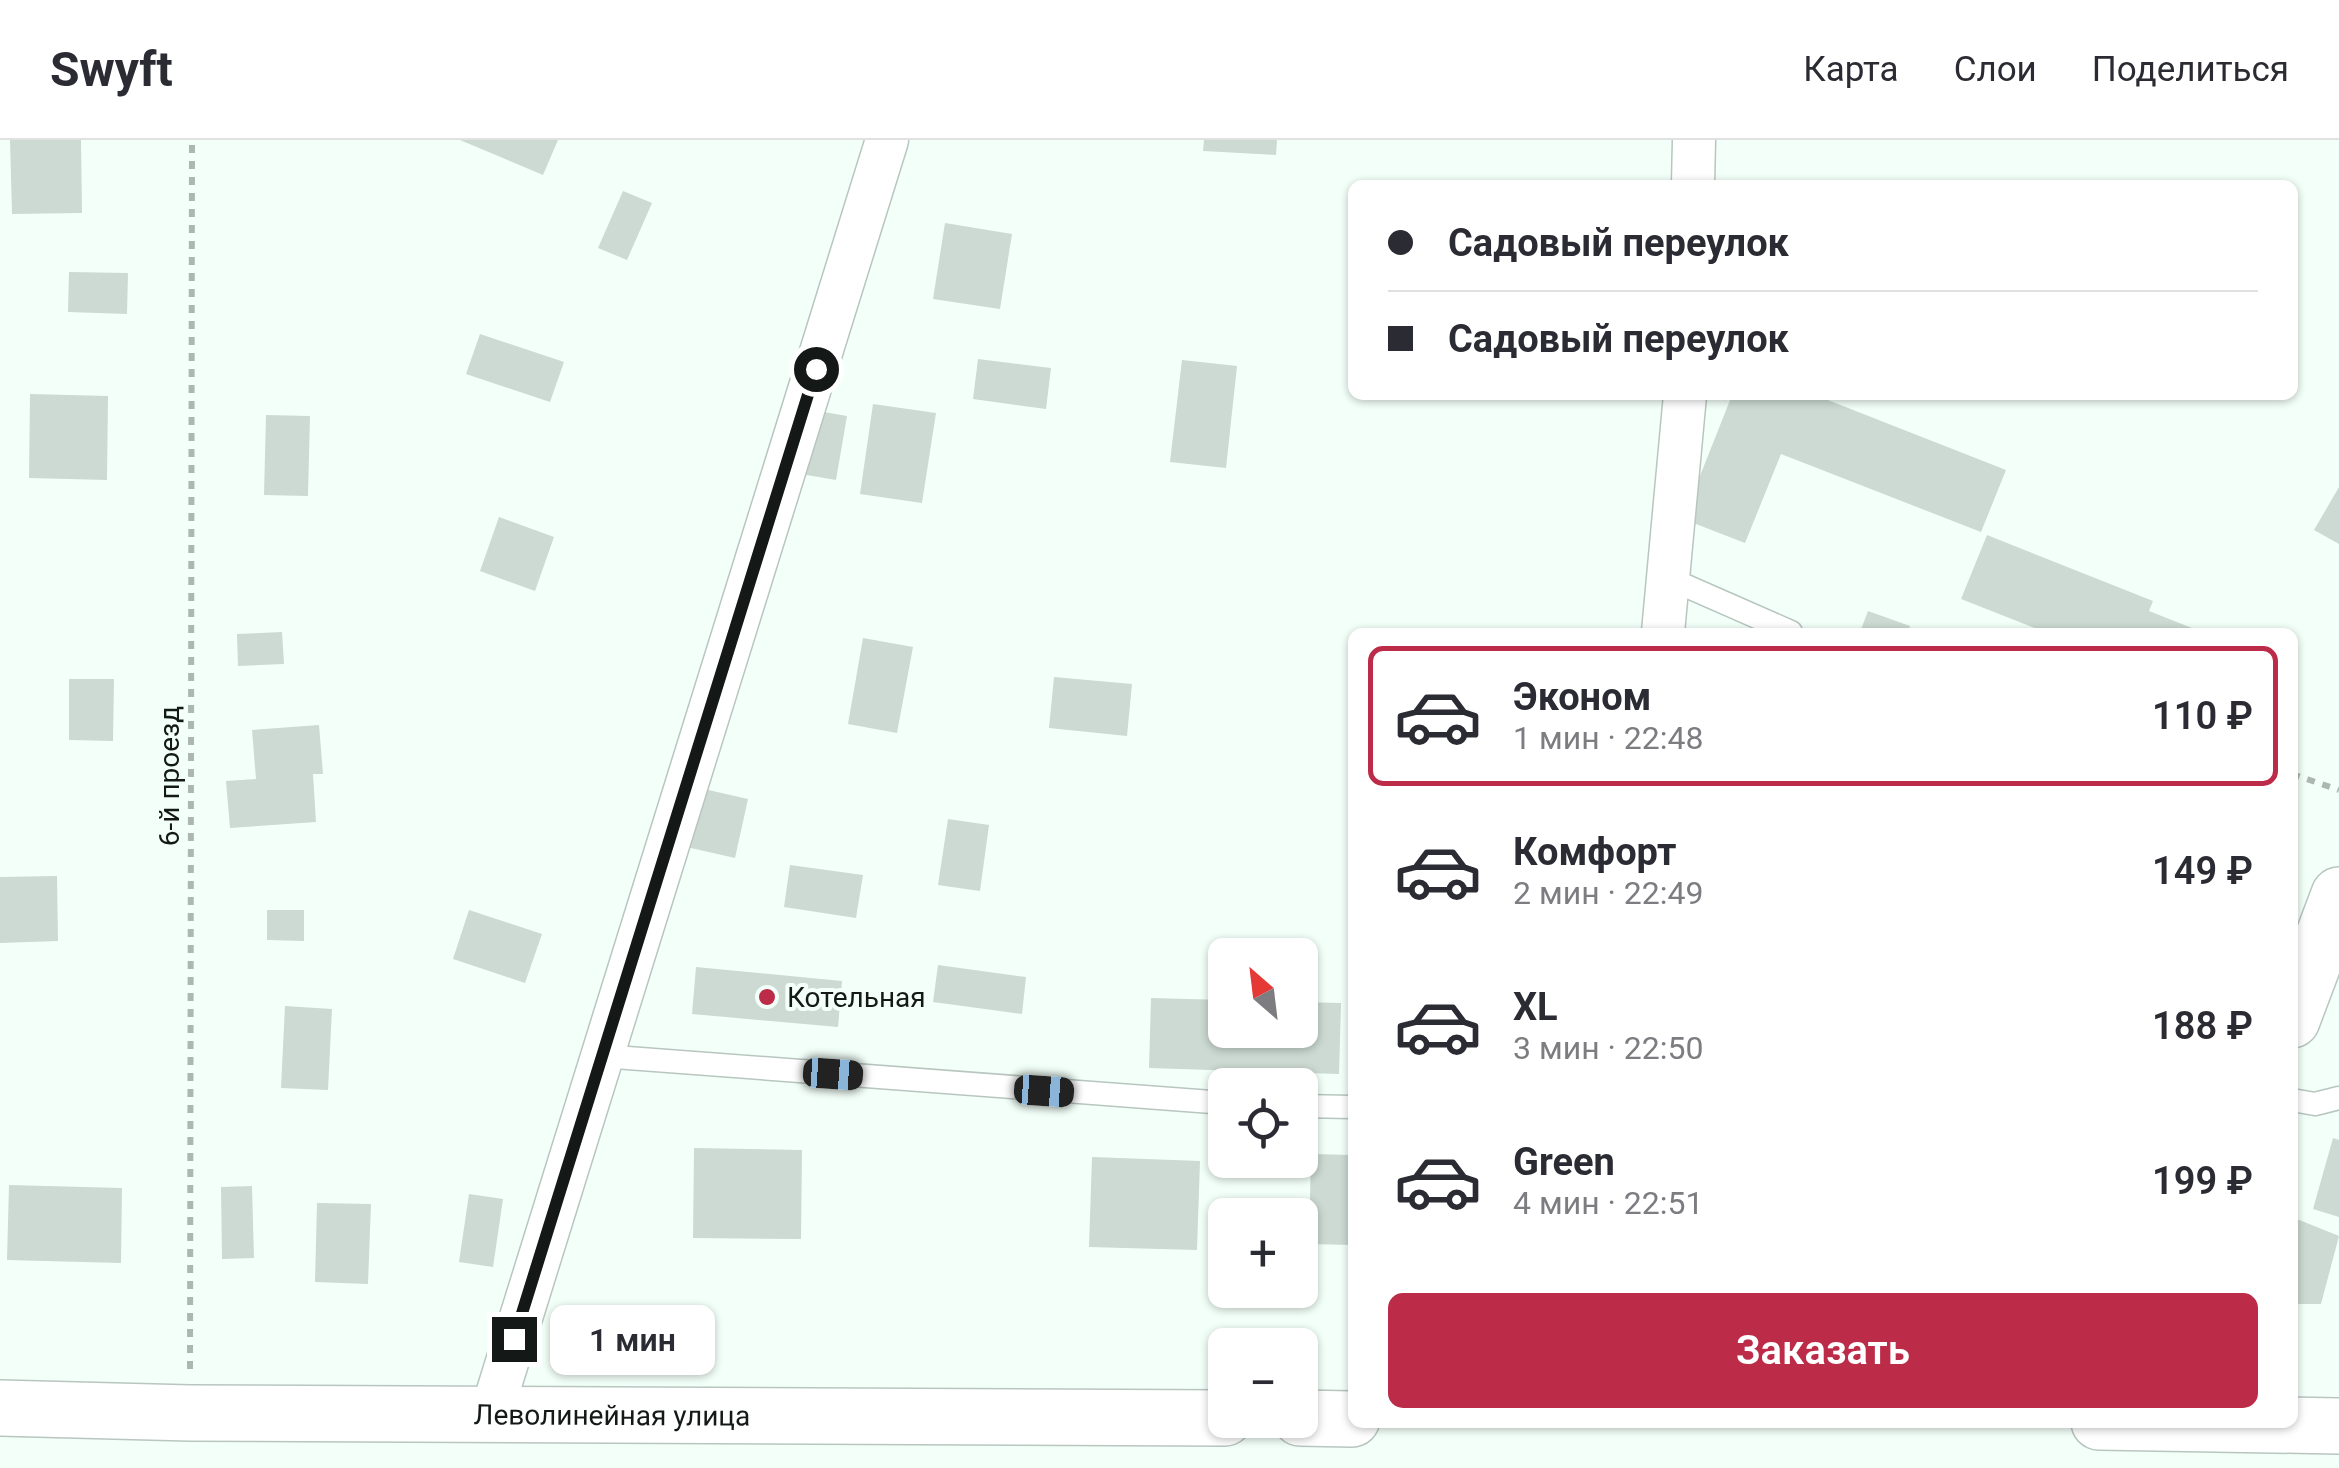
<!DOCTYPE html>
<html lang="ru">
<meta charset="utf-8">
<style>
body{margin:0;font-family:Roboto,sans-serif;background:#f2f2f3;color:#2b2b33;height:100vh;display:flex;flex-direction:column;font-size:38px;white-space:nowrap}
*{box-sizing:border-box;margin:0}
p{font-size:32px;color:#7c7c81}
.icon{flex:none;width:55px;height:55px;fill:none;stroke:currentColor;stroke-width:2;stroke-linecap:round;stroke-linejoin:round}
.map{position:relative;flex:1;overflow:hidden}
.details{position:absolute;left:1348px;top:488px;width:950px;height:800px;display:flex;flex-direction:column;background:#fff;border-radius:15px;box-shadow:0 2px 8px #0004}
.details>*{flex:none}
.guide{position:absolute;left:1348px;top:40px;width:950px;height:220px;border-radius:15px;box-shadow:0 2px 8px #0004;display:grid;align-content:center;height:220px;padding:0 40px;background:#fff}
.needle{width:65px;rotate:332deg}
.buttons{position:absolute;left:1208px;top:798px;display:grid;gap:20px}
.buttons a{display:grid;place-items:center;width:110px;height:110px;border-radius:15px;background:#fff;box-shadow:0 2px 8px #0004;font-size:50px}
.end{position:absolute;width:45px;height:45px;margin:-22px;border:12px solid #141917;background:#fff;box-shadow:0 0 0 5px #fff}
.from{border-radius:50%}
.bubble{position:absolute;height:70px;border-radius:15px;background:#fff;box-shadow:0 2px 8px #0004;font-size:32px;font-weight:600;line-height:70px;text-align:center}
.car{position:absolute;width:30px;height:60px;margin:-30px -15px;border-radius:12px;box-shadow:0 0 8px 2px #0007;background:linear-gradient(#222 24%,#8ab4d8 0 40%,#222 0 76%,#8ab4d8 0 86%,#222 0)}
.guide b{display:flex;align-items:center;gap:35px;height:95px;font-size:38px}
.guide b+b{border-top:2px solid #e1e1e2}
.guide i{width:25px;height:25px;background:#2b2b33}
ul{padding:18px 0 0;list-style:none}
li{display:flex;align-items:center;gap:30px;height:140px;margin:0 20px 15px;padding:0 20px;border:5px solid transparent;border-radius:15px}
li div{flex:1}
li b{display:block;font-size:38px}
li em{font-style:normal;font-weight:600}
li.on{border-color:#bc2b48}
li>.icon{width:90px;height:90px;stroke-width:1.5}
.action{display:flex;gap:20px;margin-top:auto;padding:20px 40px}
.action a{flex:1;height:115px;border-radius:15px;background:#bc2b48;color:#fff;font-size:40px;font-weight:600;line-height:115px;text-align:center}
header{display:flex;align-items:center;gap:60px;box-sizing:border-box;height:140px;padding:0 50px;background:#fff;border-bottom:2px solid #e1e1e2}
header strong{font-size:48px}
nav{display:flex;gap:55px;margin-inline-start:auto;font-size:35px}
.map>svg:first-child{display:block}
</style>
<header>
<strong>Swyft</strong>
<nav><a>Карта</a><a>Слои</a><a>Поделиться</a></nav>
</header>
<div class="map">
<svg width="2339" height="1328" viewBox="0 0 2339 1328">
<rect width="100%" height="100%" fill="#f3fff9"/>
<!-- building -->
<path fill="#ccdad3" d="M10 0H81L82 73 12 74Z
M460 0H558L543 35Z
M1204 0H1277L1276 15 1203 11Z
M623 51 652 63 627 120 598 108Z
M945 83 1012 94 1000 169 933 159Z
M69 132 128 133 127 174 68 172Z
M480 194 564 222 550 262 466 234Z
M978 219 1051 228 1046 269 973 259Z
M1182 220 1237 226 1226 328 1170 322Z
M30 254 108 256 107 340 29 338Z
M1732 255H1815L2006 330 1981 392 1781 314 1745 403 1683 379Z
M873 264 936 273 922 363 860 354Z
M812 270 847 276 836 340 801 334Z
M266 275 310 276 308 356 264 355Z
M2339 347V404L2314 390Z
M499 377 554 397 535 451 480 431Z
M1987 395 2153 461 2149 471 2202 492H2045L1961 459Z
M1868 471 1910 486 1908 492H1860Z
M282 492 284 524 238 526 237 494Z
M863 498 913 507 897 593 848 584Z
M1054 537 1132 544 1127 596 1049 588Z
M69 539H114L113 601 69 600Z
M319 585 323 634H313L316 682 230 688 226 641 256 639 252 590Z
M695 647 748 659 735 718 682 706Z
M948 679 989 685 980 751 938 745Z
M790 725 863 735 856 778 784 767Z
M57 736 58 801 0 803V737Z
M267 770H304V801L267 800Z
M469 770 542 794 525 843 453 819Z
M938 825 1026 837 1022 874 933 862Z
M696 827 842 841 838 887 692 874Z
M1151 858 1225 860V890H1300V862L1341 863 1339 934 1149 928Z
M285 866 332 869 328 950 281 948Z
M2333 998 2339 1000V1077L2313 1069Z
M694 1008 802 1010 801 1099 693 1098Z
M1311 1014 1352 1015V1105L1309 1104Z
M1092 1017 1200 1021 1197 1110 1089 1107Z
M9 1045 122 1048 121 1123 7 1120Z
M252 1046 254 1118 222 1119 221 1047Z
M469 1054 503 1059 493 1127 459 1122Z
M317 1063 371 1064 368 1144 315 1142Z
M2292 1077 2339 1096 2321 1164H2292Z"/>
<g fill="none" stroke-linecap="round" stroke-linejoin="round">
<!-- lane casing -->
<g stroke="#b8c6c0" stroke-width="25">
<path id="lane" d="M1668 438 1791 492
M601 916 1225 963
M2292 960 2315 964 2339 958
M1300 966 1352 967"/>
</g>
<!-- street casing -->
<g stroke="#b8c6c0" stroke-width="45">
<path id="street" d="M1693 45 1694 0
M1663 492 1685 255
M491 1274 887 0"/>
</g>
<!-- secondary casing -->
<g stroke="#b8c6c0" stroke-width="58">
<g id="secondary">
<path d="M2292 880 2339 755"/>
<path id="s1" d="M0 1268 190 1273 1225 1278"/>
<path d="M1300 1278 1352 1279"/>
<path d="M2099 1282 2339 1286"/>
</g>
</g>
<!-- path -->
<path stroke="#adb7b2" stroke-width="6" stroke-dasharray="8 8" stroke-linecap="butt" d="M2292 634 2339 650
M190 1229 192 0"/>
<!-- lane -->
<use href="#lane" stroke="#fff" stroke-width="22"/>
<!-- street -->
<use href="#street" stroke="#fff" stroke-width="42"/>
<!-- secondary -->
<use href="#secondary" stroke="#fff" stroke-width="55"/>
</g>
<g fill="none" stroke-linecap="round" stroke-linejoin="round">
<!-- route -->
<path stroke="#141917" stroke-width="12" d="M514 1199 816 229"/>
</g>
<!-- markers -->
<circle fill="#bc2b48" stroke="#f3fff9" stroke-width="4" cx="767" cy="857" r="10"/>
<g text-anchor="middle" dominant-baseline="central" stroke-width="8" stroke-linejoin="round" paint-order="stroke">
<!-- street labels -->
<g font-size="28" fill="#141917" stroke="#f3fff9">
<text transform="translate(169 636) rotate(-90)">6-й проезд</text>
<text stroke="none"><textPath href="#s1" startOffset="612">Леволинейная улица</textPath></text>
</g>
<!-- poi labels -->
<g font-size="28" fill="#141917" stroke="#f3fff9" text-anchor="start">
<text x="787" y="857">Котельная</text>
</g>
</g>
</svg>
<div class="buttons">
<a><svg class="needle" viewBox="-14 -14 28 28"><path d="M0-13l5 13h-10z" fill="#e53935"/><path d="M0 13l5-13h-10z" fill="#7c7c81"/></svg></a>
<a><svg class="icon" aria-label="locate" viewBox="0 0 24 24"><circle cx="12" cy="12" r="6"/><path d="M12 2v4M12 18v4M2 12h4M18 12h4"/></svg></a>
<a>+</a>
<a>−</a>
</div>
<i class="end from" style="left:816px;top:229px"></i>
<i class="end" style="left:514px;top:1199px"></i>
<div class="bubble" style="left:550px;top:1165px;width:165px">1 мин</div>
<i class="car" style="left:833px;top:934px;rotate:94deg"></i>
<i class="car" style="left:1044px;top:951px;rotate:94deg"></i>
<div class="guide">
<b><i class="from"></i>Садовый переулок</b>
<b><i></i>Садовый переулок</b>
</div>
<section class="details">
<ul>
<li class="on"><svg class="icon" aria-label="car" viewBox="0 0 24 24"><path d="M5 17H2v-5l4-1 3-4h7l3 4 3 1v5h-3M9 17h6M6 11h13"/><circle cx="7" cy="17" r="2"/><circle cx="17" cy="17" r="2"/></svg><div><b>Эконом</b><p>1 мин · 22:48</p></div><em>110 ₽</em></li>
<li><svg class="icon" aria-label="car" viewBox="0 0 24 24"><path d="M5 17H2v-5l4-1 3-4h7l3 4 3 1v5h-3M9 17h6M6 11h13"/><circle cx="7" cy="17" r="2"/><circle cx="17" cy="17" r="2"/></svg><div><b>Комфорт</b><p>2 мин · 22:49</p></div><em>149 ₽</em></li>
<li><svg class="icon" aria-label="car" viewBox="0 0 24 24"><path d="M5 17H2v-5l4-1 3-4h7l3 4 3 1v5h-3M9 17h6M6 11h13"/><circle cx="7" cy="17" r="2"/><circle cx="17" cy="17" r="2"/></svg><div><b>XL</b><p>3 мин · 22:50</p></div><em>188 ₽</em></li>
<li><svg class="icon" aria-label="car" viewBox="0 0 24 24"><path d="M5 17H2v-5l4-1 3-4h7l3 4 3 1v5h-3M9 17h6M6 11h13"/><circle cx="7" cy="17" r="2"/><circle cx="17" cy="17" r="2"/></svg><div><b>Green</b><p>4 мин · 22:51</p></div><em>199 ₽</em></li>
</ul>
<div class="action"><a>Заказать</a></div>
</section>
</div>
